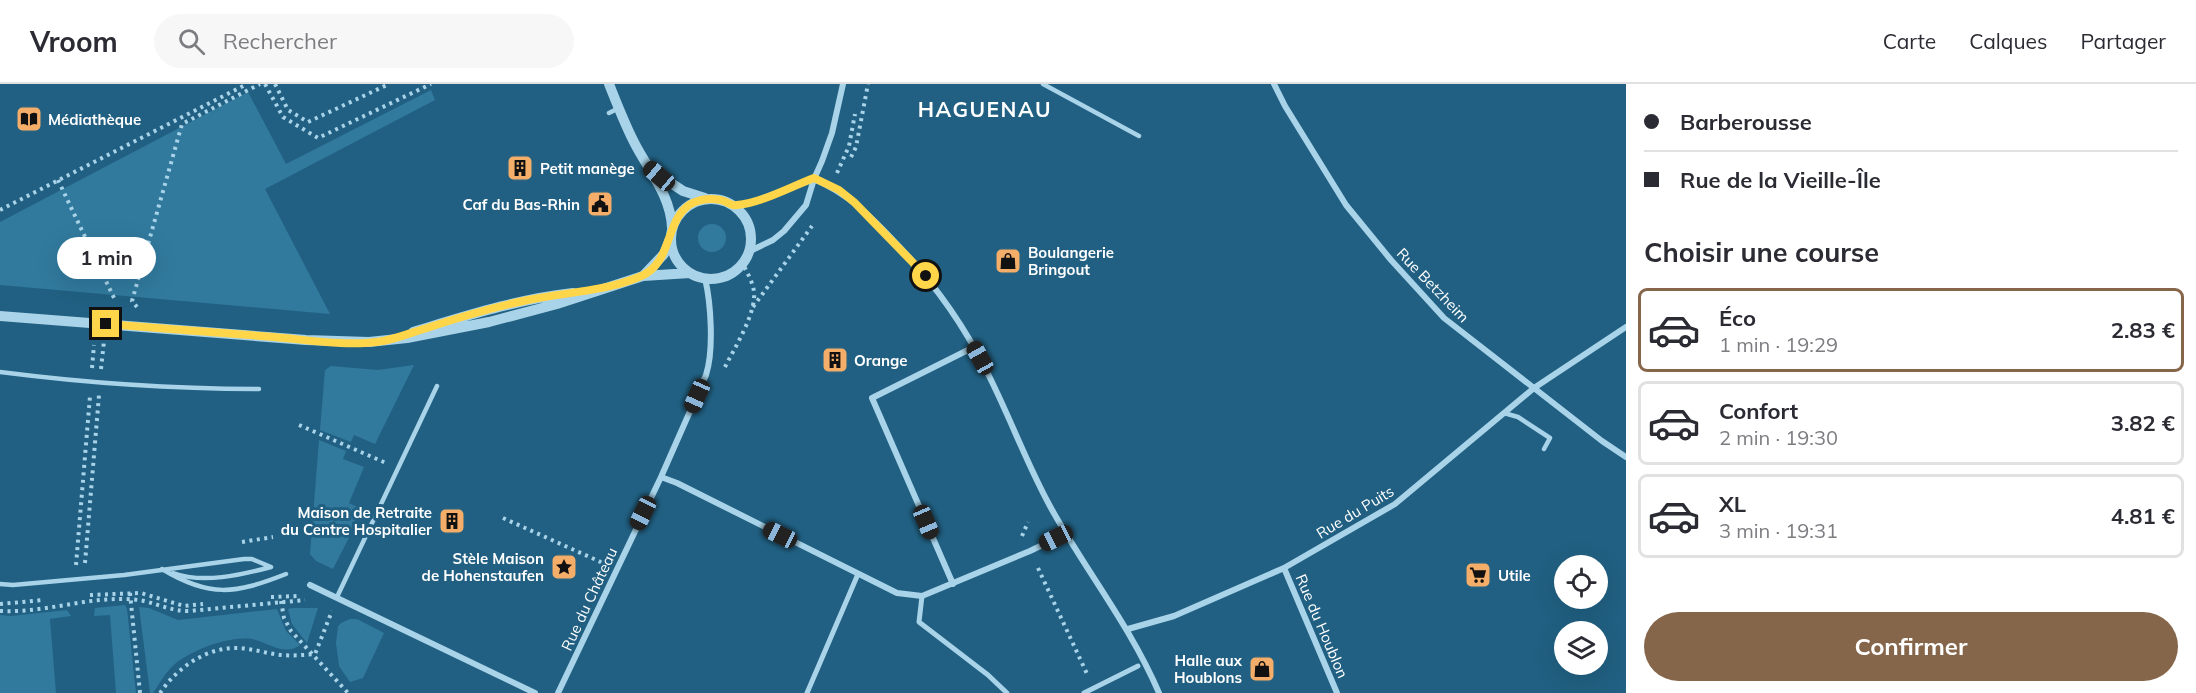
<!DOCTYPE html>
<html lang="fr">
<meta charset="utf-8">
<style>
body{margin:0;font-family:Mulish,sans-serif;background:#f7f7f7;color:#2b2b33;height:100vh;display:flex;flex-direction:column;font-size:22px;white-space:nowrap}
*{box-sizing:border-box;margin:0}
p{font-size:20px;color:#7c7c81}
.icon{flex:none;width:33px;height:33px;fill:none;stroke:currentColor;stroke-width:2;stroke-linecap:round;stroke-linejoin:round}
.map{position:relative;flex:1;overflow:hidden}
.drawer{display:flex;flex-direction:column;background:#fff;width:570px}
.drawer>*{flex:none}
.hud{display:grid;align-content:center;height:132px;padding:0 18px;background:#fff}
.buttons{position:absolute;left:1554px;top:471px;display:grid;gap:12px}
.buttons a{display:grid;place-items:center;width:54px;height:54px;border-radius:50%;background:#fff;box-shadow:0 6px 24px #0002;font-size:30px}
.end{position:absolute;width:27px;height:27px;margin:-14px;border:8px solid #ffd54a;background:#111;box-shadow:0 0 0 3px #111}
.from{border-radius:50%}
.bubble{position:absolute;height:42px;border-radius:21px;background:#fff;box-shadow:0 6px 24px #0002;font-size:20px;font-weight:700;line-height:42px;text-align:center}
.car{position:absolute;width:18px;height:36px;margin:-18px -9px;border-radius:8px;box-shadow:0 0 4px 2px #0007;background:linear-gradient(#222 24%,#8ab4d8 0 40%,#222 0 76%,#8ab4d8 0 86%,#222 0)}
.hud b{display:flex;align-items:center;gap:21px;height:57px;font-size:22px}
.hud b+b{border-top:2px solid #e1e1e2}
.hud i{width:15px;height:15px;background:#2b2b33}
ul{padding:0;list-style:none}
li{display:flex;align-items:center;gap:18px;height:84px;margin:0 12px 9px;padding:0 6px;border:3px solid #e1e1e2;border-radius:9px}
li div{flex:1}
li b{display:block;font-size:22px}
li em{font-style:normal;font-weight:700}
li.selected{border-color:#86664b}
li>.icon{width:54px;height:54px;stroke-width:1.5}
h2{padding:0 18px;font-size:27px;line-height:72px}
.button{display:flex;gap:12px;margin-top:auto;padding:12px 18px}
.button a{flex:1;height:69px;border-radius:36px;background:#86664b;color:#fff;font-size:24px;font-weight:700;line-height:69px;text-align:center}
header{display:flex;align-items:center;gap:36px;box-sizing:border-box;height:84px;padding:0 30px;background:#fff;border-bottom:2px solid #e1e1e2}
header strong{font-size:28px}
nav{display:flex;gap:33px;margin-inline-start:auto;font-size:21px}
.search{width:420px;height:54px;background:#f7f7f7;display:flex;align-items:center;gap:15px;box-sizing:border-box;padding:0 21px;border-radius:33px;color:#7c7c81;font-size:22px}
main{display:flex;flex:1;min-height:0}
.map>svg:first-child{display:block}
</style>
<header>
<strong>Vroom</strong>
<div class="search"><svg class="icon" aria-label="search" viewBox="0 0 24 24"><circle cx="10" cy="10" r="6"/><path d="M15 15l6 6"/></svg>Rechercher</div>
<nav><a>Carte</a><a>Calques</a><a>Partager</a></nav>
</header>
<main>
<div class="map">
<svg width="1626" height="609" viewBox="0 0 1626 609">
<rect width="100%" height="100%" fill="#216082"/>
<!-- green -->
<path fill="#317a9e" d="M431 6 435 16 265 105 330 230 0 201V138L248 8 286 80Z
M698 154a14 14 0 1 1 28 0a14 14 0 1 1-28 0Z
M414 281 375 360 354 351 351 358 320 346 325 286 331 282 378 286Z
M319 356 346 367 343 375 364 383 349 419 363 426 333 485 316 477 310 470Z
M125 521 127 525 136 609H116L110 531 94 532 95 524Z
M139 523 149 524 178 536 277 525 286 547 300 561C285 573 268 558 252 555 228 552 195 565 176 579 166 587 160 599 153 609H150Z
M292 524H318L307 559 292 540 288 525Z
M67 526 71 532 50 535 56 609H0V531L11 532Z
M350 535H357L384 549 363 594 350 598 339 582 336 559 338 542 341 539Z"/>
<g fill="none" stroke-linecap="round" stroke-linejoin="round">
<!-- path -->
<path stroke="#a8d3e8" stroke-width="4" stroke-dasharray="3 4.5" stroke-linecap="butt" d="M265 0 283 33 318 54 431 0
M275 0 288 26 308 38 389 0
M851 73 856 63 868 0
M837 89 849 62 855 30
M58 96 115 216
M0 126 247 0
M137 223 132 217 182 40 260 0
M753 223 812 142
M725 283C735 263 756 230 754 208 753 199 748 190 744 182
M92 284 94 261
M101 285 104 257
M299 341 386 379
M503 434 603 479
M1022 452 1028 438
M242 458 273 453
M85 479 99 311
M76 481 90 312
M1038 484 1088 592
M130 509 140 609
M90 511 141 509 184 522 203 520
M271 513 299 512
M281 517 284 534 291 547 348 609
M0 520 44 516
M0 527C40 529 77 516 116 515 125 515 135 515 144 517 161 521 171 527 189 527L305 516
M160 609C177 584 205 564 236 564 252 564 267 570 282 571 293 572 304 571 315 570L332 527"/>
<!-- service -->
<path stroke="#a8d3e8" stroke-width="4.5" d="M1043 0 1139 52
M609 29 619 24
M0 288C86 299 172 305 259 305
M1504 329 1518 333 1550 354 1544 365
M162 485C210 514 235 510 286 490
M173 489C203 500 241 491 271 483
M0 500 13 501 124 491 244 475H252L271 483
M337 513 437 302"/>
<!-- pedestrian -->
<path stroke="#a8d3e8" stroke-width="5" d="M922 512 919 538 988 591 1007 609
M807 609 858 490
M1084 609 1138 582"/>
<!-- minor -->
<path stroke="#a8d3e8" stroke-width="6" d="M1274 0 1285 22 1346 121 1391 176 1444 234 1602 357 1626 373
M733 122 750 119 814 95C848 110 867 129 892 155 930 194 961 236 985 284 1009 330 1026 379 1051 424 1086 487 1131 543 1159 609
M748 168 773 156 784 147 806 121 814 95 822 77 832 49 843 0
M661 393 677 399 897 509 922 512 1030 467 1067 449
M1284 484 1337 609
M953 500 872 314 974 263
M310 501 535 609
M1128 545 1174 532 1284 484 1395 420 1534 304 1626 243
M558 609 661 393 706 291C714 266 711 220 705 194"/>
<!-- tertiary -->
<path stroke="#a8d3e8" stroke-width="10" d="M609 0C617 20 625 41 635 60 649 87 671 112 672 144
M653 87 683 107 705 114
M671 155a40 40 0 1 1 80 0a40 40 0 1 1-80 0Z
M643 192 664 170 670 155
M0 232 306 256 369 258 407 254 489 238 557 220 643 192 690 189
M413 248C466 232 518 215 573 209"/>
</g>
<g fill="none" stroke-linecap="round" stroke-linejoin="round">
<!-- route -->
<path stroke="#ffd54a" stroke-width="8" d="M106 240C162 244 218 249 274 253 309 256 348 263 383 257 398 254 413 248 427 244 460 233 494 223 528 216 565 208 603 208 639 193 673 180 664 139 689 121 699 115 713 113 724 117 729 119 731 122 737 121 761 119 790 103 814 94L839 106 854 118 926 192"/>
</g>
<!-- icons -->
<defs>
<g id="library-square" transform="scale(1.35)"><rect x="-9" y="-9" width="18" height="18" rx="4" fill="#f5ae69" stroke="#216082"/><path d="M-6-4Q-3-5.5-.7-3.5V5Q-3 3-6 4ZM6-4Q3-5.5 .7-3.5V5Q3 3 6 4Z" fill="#111"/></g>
<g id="building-square" transform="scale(1.35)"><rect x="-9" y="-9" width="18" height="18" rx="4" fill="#f5ae69" stroke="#216082"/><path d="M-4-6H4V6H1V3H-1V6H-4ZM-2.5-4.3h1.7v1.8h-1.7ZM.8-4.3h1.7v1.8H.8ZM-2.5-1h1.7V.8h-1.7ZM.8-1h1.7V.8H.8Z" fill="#111"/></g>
<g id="civic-square" transform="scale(1.35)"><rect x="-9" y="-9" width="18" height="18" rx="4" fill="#f5ae69" stroke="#216082"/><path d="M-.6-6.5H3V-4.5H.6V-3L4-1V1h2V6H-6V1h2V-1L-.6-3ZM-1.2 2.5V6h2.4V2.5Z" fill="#111"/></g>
<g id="shop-square" transform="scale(1.35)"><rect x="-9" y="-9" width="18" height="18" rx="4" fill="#f5ae69" stroke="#216082"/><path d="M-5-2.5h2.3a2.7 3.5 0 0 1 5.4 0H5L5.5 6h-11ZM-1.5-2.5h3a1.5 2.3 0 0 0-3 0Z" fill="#111"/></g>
<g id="sight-square" transform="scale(1.35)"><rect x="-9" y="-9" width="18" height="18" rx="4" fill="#f5ae69" stroke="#216082"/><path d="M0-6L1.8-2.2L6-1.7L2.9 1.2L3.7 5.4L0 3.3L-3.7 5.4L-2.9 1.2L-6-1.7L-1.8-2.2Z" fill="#111"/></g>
<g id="supermarket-square" transform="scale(1.35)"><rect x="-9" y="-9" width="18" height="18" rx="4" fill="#f5ae69" stroke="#216082"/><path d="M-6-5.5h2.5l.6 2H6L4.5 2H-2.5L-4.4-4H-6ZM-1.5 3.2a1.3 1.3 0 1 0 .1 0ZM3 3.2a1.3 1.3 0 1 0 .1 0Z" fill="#111"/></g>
</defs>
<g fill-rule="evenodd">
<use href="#library-square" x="29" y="35"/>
<use href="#building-square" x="520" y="84"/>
<use href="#civic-square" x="600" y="120"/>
<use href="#shop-square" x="1008" y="177"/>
<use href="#building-square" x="835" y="276"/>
<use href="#building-square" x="452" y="437"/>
<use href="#sight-square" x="564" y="483"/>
<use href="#supermarket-square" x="1478" y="491"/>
<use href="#shop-square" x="1262" y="585"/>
</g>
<g text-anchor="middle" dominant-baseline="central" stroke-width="6" stroke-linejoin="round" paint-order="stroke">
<!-- poi labels -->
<g font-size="15" font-weight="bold" fill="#fff" stroke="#216082" text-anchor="start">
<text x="48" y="35">Médiathèque</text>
<text x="540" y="84">Petit manège</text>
<text x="580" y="120" text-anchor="end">Caf du Bas-Rhin</text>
<text x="1028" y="168">Boulangerie<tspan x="1028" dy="17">Bringout</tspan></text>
<text x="854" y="276">Orange</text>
<text x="432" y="428" text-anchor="end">Maison de Retraite<tspan x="432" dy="17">du Centre Hospitalier</tspan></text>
<text x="544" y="474" text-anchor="end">Stèle Maison<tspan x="544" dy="17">de Hohenstaufen</tspan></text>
<text x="1498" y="491">Utile</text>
<text x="1242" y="576" text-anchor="end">Halle aux<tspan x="1242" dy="17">Houblons</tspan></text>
</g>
<!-- street labels -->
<g font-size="15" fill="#fff" stroke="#216082">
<text transform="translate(1433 201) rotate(46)">Rue Betzheim</text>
<text transform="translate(1355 428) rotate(-31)">Rue du Puits</text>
<text transform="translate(589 515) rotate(-65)">Rue du Château</text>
<text transform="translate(1322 542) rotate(67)">Rue du Houblon</text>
</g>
<!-- district labels -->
<g font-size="21" font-weight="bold" letter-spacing="1.5" fill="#fff" stroke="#216082">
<text x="985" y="25">HAGUENAU</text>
</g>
</g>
</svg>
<div class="buttons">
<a><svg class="icon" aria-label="locate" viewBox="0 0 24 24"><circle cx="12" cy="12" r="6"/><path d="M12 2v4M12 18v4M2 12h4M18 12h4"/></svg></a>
<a><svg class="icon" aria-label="layers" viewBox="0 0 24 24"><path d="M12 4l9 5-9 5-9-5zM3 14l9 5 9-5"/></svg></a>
</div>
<i class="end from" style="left:926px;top:192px"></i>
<i class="end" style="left:106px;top:240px"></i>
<div class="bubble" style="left:57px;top:153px;width:99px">1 min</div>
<i class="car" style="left:659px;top:92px;rotate:310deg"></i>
<i class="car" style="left:980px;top:274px;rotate:331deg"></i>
<i class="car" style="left:697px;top:312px;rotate:204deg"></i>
<i class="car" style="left:643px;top:429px;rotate:206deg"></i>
<i class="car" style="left:926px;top:438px;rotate:157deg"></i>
<i class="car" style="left:780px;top:451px;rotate:296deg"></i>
<i class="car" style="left:1056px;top:454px;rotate:244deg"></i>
</div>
<section class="drawer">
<div class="hud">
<b><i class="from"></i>Barberousse</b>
<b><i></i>Rue de la Vieille-Île</b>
</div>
<h2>Choisir une course</h2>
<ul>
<li class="selected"><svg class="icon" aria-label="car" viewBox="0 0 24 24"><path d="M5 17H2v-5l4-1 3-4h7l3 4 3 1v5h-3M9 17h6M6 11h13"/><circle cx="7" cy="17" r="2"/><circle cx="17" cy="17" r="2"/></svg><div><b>Éco</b><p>1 min · 19:29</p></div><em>2.83 €</em></li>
<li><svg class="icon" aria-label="car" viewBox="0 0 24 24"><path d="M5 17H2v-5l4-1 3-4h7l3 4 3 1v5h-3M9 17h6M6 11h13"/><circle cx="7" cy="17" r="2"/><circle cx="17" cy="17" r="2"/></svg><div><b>Confort</b><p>2 min · 19:30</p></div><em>3.82 €</em></li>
<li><svg class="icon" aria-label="car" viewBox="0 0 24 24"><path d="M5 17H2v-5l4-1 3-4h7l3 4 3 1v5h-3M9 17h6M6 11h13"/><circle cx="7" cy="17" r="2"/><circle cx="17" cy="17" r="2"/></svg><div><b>XL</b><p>3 min · 19:31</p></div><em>4.81 €</em></li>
</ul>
<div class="button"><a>Confirmer</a></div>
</section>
</main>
